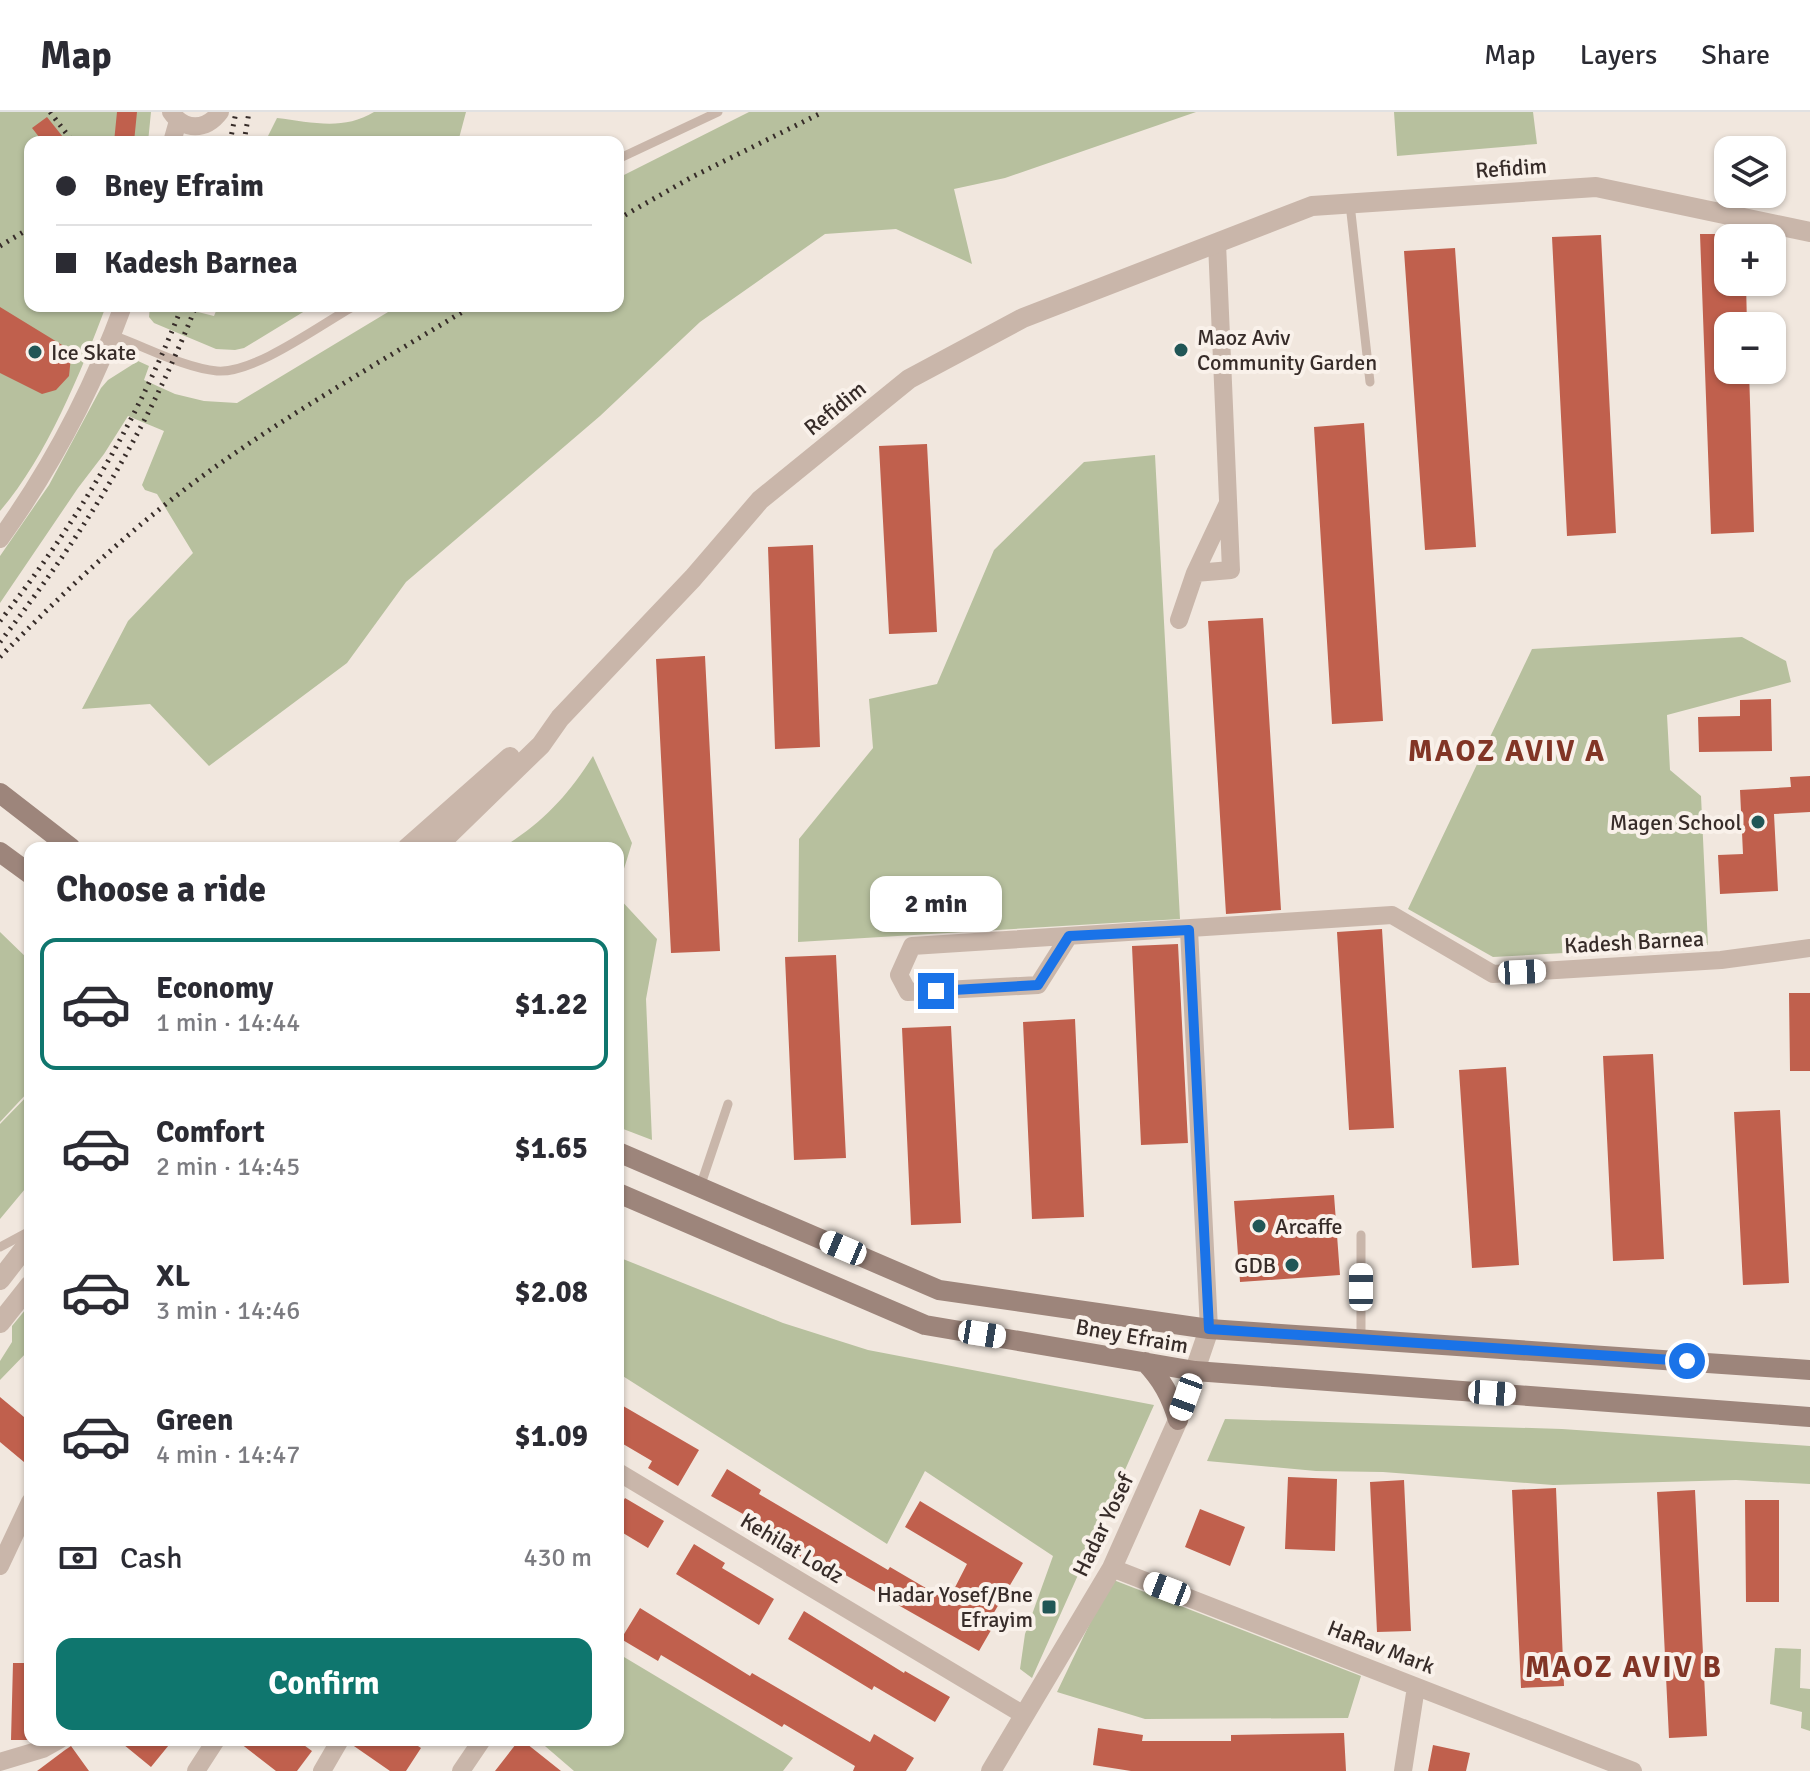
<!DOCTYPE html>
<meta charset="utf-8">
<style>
body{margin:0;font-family:Signika,sans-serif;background:#f2f2f3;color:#2b2b33;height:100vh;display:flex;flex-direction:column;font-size:30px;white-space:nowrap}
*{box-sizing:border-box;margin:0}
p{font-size:26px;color:#7c7c81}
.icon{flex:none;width:44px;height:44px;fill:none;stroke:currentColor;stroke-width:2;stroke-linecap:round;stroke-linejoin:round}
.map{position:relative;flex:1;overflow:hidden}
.side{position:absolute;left:24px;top:730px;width:600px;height:904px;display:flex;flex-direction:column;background:#fff;border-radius:16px;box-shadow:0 2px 6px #0004}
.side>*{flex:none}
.hud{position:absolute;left:24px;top:24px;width:600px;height:176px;border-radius:16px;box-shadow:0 2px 6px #0004;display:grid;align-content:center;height:176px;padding:0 32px;background:#fff}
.buttons{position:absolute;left:1714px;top:24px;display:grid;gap:16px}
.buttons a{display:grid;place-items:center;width:72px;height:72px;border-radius:16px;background:#fff;box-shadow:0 2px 6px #0004;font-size:40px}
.end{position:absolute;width:36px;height:36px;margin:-18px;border:10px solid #1a73e8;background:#fff;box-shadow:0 0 0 4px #fff}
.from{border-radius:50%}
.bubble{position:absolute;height:56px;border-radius:16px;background:#fff;box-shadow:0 2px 6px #0004;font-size:26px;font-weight:700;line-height:56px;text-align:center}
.car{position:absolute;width:24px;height:48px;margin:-24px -12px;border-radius:10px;box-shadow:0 0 6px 2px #0007;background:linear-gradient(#fff 24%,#345 0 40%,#fff 0 76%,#345 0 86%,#fff 0)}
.hud b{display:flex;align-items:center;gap:28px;height:76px;font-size:30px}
.hud b+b{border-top:2px solid #e1e1e2}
.hud i{width:20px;height:20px;background:#2b2b33}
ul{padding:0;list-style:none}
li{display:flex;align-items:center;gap:24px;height:132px;margin:0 16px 12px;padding:0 16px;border:4px solid transparent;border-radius:16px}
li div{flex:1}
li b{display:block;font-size:30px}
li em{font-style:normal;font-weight:700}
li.current{border-color:#0f766e}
li>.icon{width:72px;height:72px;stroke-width:1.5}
h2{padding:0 32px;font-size:36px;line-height:96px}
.pay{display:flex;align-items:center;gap:20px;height:88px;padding:0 32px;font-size:30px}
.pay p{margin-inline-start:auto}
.cta{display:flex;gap:16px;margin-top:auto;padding:16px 32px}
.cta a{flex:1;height:92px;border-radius:16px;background:#0f766e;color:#fff;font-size:32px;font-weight:700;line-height:92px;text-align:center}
header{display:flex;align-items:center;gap:48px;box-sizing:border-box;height:112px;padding:0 40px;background:#fff;border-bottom:2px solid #e1e1e2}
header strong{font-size:38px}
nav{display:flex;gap:44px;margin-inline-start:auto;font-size:28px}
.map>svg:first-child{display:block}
</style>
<header>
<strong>Map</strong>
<nav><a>Map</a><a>Layers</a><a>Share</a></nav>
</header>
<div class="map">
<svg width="1810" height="1659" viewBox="0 0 1810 1659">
<rect width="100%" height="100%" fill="#f1e7de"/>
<!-- green -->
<path fill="#b7c09e" d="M0 0H151L148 30H30V194H106C81 260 46 346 0 399Z
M374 0H466L458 30H265L277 6C311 10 343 19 374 0Z
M749 0H1196L1005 66 954 77 972 152 896 117 825 122 700 210 600 304 406 470 347 551 209 654 150 592 82 597 128 509 193 441 157 382 145 378 142 373 164 319 128 304 104 342 78 376 0 491V444L49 373 101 276 108 268 138 249 149 254 144 268 175 282 204 289 237 291 398 194H618V66Z
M1394 0H1533L1537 32 1397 44Z
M150 194H174L214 204 218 194H313L244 236 235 238 216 237 154 211 149 205Z
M1155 343 1180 807 798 830 799 727 873 636 869 587 937 572 994 438 1084 350Z
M1742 525 1786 549 1791 570 1667 603 1670 658 1701 684 1708 833 1493 845 1408 797 1532 537Z
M593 644 632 731 618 776V736H502C543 710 567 685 593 644Z
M618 785 657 827 646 887 652 1028 618 1015Z
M0 820 30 849V978L0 1010Z
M30 981V1071L0 1107V1012Z
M618 1145 783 1211 868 1238 1154 1293 1032 1566 1020 1557 1025 1522 1053 1444 925 1359 887 1432 618 1261Z
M30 1192V1237L0 1268V1249L12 1230V1214Z
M1225 1307 1562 1317 1810 1334V1372L1736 1368 1553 1373 1383 1360 1316 1359 1207 1349Z
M1111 1467 1361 1564 1348 1606 1145 1607 1057 1580Z
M1775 1536 1801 1537 1800 1576 1810 1577V1619L1801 1616 1802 1600 1770 1592Z
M618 1540 619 1542 793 1646 783 1659H574L538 1628H618Z"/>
<!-- building -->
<path fill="#c0604d" d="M117 0H137L134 30H114Z
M47 5 67 30H43L32 16Z
M1700 122H1728V170H1746L1747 214H1728V258H1749L1754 420 1711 422Z
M1601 123 1616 421 1567 424 1552 125Z
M1455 136 1476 435 1425 438 1404 139Z
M0 195 67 236 71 245 69 264 56 278 42 282 0 261Z
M1364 311 1383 609 1332 612 1314 315Z
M927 332 937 520 889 522 879 334Z
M813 433 820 635 775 637 768 435Z
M1263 506 1281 798 1226 802 1208 509Z
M705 544 720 839 671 841 656 547Z
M1771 587 1772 639 1699 640 1698 605 1740 604V588Z
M1810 664V700L1774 702 1778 779 1720 782 1718 743 1743 742 1740 678 1791 675 1790 665Z
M1382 817 1394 1016 1349 1018 1337 820Z
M1178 832 1188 1031 1141 1033 1132 834Z
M836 843 846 1046 794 1048 785 845Z
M1789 881H1810V959H1790Z
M1075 907 1084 1105 1032 1107 1023 910Z
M951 914 961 1111 911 1113 902 916Z
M1653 942 1664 1147 1613 1149 1603 944Z
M1506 955 1519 1153 1472 1156 1459 958Z
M1780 998 1789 1171 1743 1173 1734 1000Z
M1334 1083 1340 1163 1240 1170 1234 1089Z
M0 1285 30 1310V1355L0 1330Z
M618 1291 699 1338 678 1374 648 1356 652 1349 618 1329Z
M727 1357 761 1378 759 1382 888 1458 890 1455 948 1489 967 1452 905 1415 920 1389 1023 1451 989 1509 994 1513 979 1539 805 1440 802 1446 755 1418 759 1411 711 1384Z
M1288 1365 1337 1367 1335 1439 1285 1437Z
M1404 1368 1411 1519 1377 1520 1370 1370Z
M1556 1376 1564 1574 1521 1576 1512 1378Z
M1695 1378 1707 1624 1669 1626 1657 1380Z
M625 1386 664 1409 648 1436 618 1418V1398Z
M1745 1388H1779V1490H1746Z
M1200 1397 1245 1415 1230 1454 1185 1435Z
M694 1432 725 1451 722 1456 774 1487 759 1513 676 1462Z
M640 1496 750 1564 752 1561 870 1630 874 1622 914 1646 906 1659H853L855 1654 784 1612 782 1615 661 1543 658 1549 621 1527Z
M804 1499 904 1561 905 1559 950 1585 935 1610 874 1574 872 1578 788 1527Z
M13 1551H30V1628H11Z
M1098 1616 1143 1623 1142 1629H1231V1623L1344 1621 1346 1659H1131L1093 1653Z
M118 1628H173L151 1655Z
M236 1628H297L312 1639 297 1659H276Z
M352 1628H409L421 1636 406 1659H390L351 1632Z
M519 1628H522L561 1659H495Z
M1433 1633 1470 1641 1466 1659H1428Z
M71 1634 89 1659H37L65 1638Z"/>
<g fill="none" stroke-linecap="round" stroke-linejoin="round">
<!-- service -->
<path stroke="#c9b6aa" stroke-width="9" d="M618 47 718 0
M1350 92 1370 270
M112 223C144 234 184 256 217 259 254 262 320 213 354 194
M700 1075 728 992
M1361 1123V1227
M0 1135 30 1119"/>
<!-- minor -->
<path stroke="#c9b6aa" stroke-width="18" d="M171 0C184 19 206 19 220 0
M172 30 178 9
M1217 131 1231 458 1195 461 1228 391
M0 427C51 356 93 276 123 194
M1179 508 1195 461
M1189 818 1209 1217
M1069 824 1038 873 908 880 899 863 912 834 1392 803 1493 862 1721 848 1810 836
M618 1360 1024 1603
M0 1454 30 1390
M1112 1456 1633 1659
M0 1650 43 1637 59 1628
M196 1659 216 1628
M322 1659 340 1628
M461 1659 482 1628
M1403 1659 1416 1575"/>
<!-- tertiary -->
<path stroke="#c9b6aa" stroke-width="20" d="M407 736 510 645
M435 736 541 633 560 606 693 466 760 388 909 267 1023 206 1312 94 1596 75 1810 120
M0 1168 30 1129
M0 1211 30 1173
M991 1659 1112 1456 1178 1308 1209 1217"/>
<!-- secondary -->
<path stroke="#9d857b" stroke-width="20" d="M0 681 71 736
M0 740 30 762
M618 1040 939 1178 1209 1217 1810 1258
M618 1081 925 1213 1195 1259 1810 1305
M1145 1250C1162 1268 1171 1284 1178 1308"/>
<!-- rail -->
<path stroke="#372c29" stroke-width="5" stroke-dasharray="2 6" stroke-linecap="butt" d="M50 0 73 30
M230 30 236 0
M244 30 249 0
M618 107 692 65 823 0
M0 134 30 116
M0 509C76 412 138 308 182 194
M0 530C84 421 145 323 196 194
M0 545C57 487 115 431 180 381 271 311 374 254 472 194"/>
</g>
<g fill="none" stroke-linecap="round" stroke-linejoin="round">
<!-- route -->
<path stroke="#1a73e8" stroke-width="10" d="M936 879 1038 873 1069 824 1189 818 1209 1217 1687 1249"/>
</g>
<!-- markers -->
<g fill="#215656" stroke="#f9f1ea" stroke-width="3">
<circle cx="1181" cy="238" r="8"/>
<circle cx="35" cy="240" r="8"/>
<circle cx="1758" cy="710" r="8"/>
<circle cx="1259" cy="1114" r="8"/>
<circle cx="1292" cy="1153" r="8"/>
<rect x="1041" y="1487" width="16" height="16" rx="4"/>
</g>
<g text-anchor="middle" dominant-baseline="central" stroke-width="8" stroke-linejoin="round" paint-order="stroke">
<!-- street labels -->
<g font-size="22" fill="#372c29" stroke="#f9f1ea">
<text transform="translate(1511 56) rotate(-4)">Refidim</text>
<text transform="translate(835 296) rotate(-39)">Refidim</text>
<text transform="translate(1634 830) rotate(-3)">Kadesh Barnea</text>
<text transform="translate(1132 1224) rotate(10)">Bney Efraim</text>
<text transform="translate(1103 1413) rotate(-64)">Hadar Yosef</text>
<text transform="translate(792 1436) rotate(31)">Kehilat Lodz</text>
<text transform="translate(1381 1535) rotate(21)">HaRav Mark</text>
</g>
<!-- poi labels -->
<g font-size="22" fill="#372c29" stroke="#f9f1ea" text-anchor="start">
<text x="1197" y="225">Maoz Aviv<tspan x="1197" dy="25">Community Garden</tspan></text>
<text x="51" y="240">Ice Skate</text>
<text x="1742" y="710" text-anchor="end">Magen School</text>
<text x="1275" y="1114">Arcaffe</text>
<text x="1276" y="1153" text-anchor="end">GDB</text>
<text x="1033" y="1482" text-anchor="end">Hadar Yosef/Bne<tspan x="1033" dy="25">Efrayim</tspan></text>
</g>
<!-- district labels -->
<g font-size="30" font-weight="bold" letter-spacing="2" fill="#823526" stroke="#f9f1ea">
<text x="1507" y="639">MAOZ AVIV A</text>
<text x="1624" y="1555">MAOZ AVIV B</text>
</g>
</g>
</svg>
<div class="buttons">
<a><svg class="icon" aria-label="layers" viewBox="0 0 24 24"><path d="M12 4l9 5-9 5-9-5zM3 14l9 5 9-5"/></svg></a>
<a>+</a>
<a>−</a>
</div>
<i class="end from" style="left:1687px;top:1249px"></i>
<i class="end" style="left:936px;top:879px"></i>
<div class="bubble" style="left:870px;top:764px;width:132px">2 min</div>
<i class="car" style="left:1522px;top:860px;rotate:87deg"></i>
<i class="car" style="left:843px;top:1136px;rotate:293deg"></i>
<i class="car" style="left:1361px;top:1175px;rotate:0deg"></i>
<i class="car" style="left:982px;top:1222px;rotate:99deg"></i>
<i class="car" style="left:1492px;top:1281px;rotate:94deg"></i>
<i class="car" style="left:1186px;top:1285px;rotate:200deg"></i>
<i class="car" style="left:1167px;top:1477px;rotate:291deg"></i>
<div class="hud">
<b><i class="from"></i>Bney Efraim</b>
<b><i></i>Kadesh Barnea</b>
</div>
<section class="side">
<h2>Choose a ride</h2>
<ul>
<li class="current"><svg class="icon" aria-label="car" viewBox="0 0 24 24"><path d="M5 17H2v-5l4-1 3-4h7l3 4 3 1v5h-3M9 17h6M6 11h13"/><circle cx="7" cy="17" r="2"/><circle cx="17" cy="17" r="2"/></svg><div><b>Economy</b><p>1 min · 14:44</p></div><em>$1.22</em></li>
<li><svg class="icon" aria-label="car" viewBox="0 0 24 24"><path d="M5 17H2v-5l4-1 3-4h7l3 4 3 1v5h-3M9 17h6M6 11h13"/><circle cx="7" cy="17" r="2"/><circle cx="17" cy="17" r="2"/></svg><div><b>Comfort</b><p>2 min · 14:45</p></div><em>$1.65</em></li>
<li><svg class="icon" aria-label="car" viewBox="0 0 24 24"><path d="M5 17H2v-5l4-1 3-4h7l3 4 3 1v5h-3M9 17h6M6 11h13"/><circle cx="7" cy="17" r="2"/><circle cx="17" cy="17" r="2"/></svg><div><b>XL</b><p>3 min · 14:46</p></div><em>$2.08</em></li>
<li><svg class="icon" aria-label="car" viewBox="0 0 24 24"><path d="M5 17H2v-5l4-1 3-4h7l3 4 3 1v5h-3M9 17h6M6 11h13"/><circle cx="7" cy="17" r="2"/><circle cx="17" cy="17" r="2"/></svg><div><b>Green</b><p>4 min · 14:47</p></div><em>$1.09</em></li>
</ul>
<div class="pay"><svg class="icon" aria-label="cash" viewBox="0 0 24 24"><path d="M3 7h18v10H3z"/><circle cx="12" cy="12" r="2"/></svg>Cash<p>430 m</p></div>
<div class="cta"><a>Confirm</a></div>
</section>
</div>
